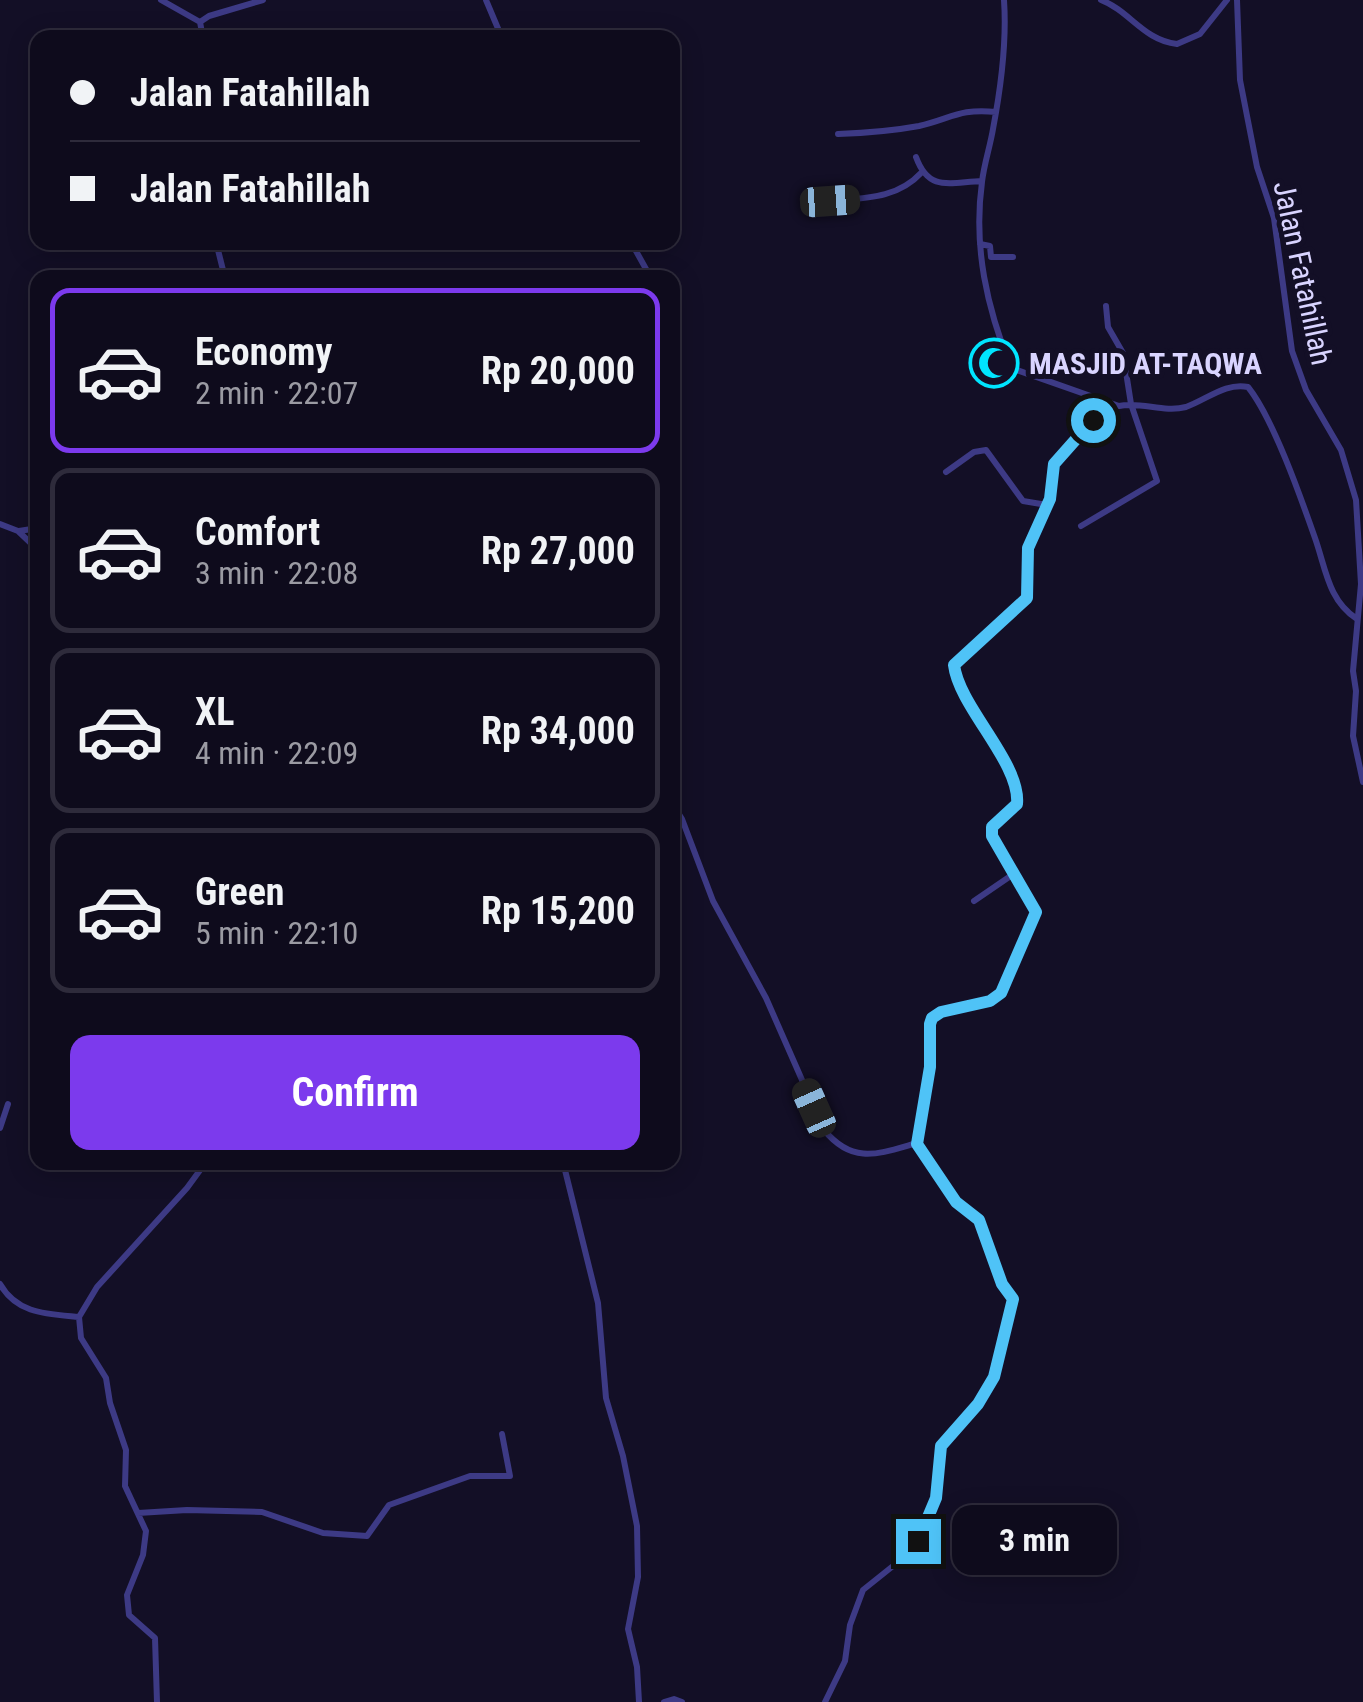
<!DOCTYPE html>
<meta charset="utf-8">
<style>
body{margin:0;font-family:"Roboto Condensed",sans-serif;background:#171425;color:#f1f3f6;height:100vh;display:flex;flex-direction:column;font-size:38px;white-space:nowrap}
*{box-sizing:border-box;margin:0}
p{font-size:32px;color:#9b9ba3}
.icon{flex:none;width:55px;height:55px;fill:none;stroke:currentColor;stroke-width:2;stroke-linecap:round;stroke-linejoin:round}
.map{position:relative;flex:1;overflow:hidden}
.details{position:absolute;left:30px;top:270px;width:650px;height:900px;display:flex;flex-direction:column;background:#0e0b1c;border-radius:20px;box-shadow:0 5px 25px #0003,0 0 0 2px #2e2b3b}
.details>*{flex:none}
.guide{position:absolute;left:30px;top:30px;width:650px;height:220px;border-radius:20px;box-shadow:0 5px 25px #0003,0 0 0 2px #2e2b3b;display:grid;align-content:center;height:220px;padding:0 40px;background:#0e0b1c}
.end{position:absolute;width:45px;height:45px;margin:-22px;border:12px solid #4fc3f7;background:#111;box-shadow:0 0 0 5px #111}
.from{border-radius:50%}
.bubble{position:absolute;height:70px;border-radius:20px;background:#0e0b1c;box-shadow:0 5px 25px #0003,0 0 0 2px #2e2b3b;font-size:32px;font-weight:700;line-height:70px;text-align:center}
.car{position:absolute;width:30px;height:60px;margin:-30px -15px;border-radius:12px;box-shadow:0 0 8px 2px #0007;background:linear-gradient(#222 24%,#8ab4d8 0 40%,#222 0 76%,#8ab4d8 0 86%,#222 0)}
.guide b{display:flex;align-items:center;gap:35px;height:95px;font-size:38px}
.guide b+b{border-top:2px solid #2e2b3b}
.guide i{width:25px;height:25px;background:#f1f3f6}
ul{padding:18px 0 0;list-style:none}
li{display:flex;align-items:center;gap:30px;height:165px;margin:0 20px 15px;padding:0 20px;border:5px solid #2e2b3b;border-radius:20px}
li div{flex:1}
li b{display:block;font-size:38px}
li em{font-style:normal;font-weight:700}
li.on{border-color:#7c3aed}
li>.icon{width:90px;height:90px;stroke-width:1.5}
.button{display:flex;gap:20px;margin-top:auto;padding:20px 40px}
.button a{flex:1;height:115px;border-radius:20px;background:#7c3aed;color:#fff;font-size:40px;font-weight:700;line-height:115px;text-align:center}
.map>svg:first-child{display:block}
</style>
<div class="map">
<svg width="1363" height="1702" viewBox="0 0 1363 1702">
<rect width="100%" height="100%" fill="#130f26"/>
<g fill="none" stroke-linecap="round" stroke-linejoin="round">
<!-- street -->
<path stroke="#3d3a85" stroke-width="6" d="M161 0 200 22
M486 0 502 38
M1004 0C1007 43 1001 87 993 129 990 147 984 164 982 182 973 247 987 308 1011 368L1119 406C1141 401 1163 413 1186 407 1206 400 1226 382 1248 387 1273 418 1301 498 1315 538 1326 569 1328 600 1357 619
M1101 0C1130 11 1143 40 1177 44L1200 34 1227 0
M1237 0 1240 80 1257 167 1274 218 1292 351 1306 390 1341 450 1356 500 1361 584 1353 671 1356 691 1353 736 1363 782
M200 22 209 16 263 0
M200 22 203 38
M838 134C866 133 892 131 919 126 951 119 959 108 996 112
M916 157C929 193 951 182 982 181
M831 201C864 198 897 199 921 173
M216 242 225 278
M631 242 651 278
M980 244 990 246 991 257H1013
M946 472 974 452 986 450 1023 501 1047 505
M0 524 18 531 38 550
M1081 526 1157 481 1131 404 1123 353 1108 327 1106 306
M19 531 38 528
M672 803 682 819 713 901 766 998 824 1130C853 1165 878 1154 917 1143
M974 901 1012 875
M0 1128 8 1104
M563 1162 598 1303 606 1398 623 1456 637 1526 638 1577 628 1629 637 1667 639 1702
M0 1284C17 1314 47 1314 79 1317
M138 1513 187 1510 262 1512 323 1533 367 1536 389 1505 470 1476H510L502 1434
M157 1702 155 1638 129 1615 127 1595 143 1555 146 1531 125 1486 126 1450 110 1403 106 1378 81 1338 79 1317 97 1287 187 1188 206 1162
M664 1702 674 1699 682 1702
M825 1702 845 1661 850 1625 863 1590 893 1566 924 1532 936 1498 941 1446 979 1404 994 1377 1013 1299 1002 1284 979 1219 957 1202 917 1143 931 1067 932 1018C953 1004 981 1010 1001 993L1035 912 992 836 994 823 1017 804C1021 764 959 707 954 665L1027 598 1029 548 1049 499 1053 464 1090 426 1099 398"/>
</g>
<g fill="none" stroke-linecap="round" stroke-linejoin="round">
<!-- route -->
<path stroke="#4fc3f7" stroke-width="12" d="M918 1541 936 1498 941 1446 978 1404 994 1377 1013 1299 1002 1284 979 1220 956 1202 917 1144 930 1067V1024L932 1018 941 1012 990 1001 1001 993 1036 912 992 836V827L1017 804C1021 763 959 707 954 665L1027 598 1028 548 1050 499 1054 464 1093 420"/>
</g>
<!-- icons -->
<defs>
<g id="mosque-ring" transform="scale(2.5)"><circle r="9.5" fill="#130f26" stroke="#00e5ff" stroke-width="1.5"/><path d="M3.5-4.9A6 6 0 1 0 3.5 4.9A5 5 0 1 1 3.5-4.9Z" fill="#00e5ff"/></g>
</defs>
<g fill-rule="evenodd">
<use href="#mosque-ring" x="994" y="363"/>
</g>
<g text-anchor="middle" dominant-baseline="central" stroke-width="10" stroke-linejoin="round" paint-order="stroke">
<!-- street labels -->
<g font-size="30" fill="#d9d4ff" stroke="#130f26">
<text transform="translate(1303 273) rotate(78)">Jalan Fatahillah</text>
</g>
<!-- poi labels -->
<g font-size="30" font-weight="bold" fill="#d9d4ff" stroke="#130f26" text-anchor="start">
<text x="1029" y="363">MASJID AT-TAQWA</text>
</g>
</g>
</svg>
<i class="end from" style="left:1093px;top:420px"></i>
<i class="end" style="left:918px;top:1541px"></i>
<div class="bubble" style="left:952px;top:1505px;width:165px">3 min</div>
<i class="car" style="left:830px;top:201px;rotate:86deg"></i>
<i class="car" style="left:814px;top:1108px;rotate:336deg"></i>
<div class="guide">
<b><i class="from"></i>Jalan Fatahillah</b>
<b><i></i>Jalan Fatahillah</b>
</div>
<section class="details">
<ul>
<li class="on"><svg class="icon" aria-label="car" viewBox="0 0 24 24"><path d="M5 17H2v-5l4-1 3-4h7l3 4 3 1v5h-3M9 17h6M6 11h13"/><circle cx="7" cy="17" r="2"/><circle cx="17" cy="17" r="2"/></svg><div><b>Economy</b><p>2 min · 22:07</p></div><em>Rp 20,000</em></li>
<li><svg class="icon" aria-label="car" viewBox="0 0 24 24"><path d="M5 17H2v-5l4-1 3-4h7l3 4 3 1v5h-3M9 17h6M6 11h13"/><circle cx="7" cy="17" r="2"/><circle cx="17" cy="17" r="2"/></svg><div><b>Comfort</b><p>3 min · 22:08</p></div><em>Rp 27,000</em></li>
<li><svg class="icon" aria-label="car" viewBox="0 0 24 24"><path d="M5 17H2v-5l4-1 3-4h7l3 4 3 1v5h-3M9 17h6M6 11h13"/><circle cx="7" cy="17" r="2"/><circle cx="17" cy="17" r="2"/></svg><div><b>XL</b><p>4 min · 22:09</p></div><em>Rp 34,000</em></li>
<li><svg class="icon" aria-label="car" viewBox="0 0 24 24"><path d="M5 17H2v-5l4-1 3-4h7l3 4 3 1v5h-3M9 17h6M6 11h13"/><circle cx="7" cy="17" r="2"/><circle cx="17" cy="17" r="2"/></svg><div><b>Green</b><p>5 min · 22:10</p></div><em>Rp 15,200</em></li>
</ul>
<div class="button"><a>Confirm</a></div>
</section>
</div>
